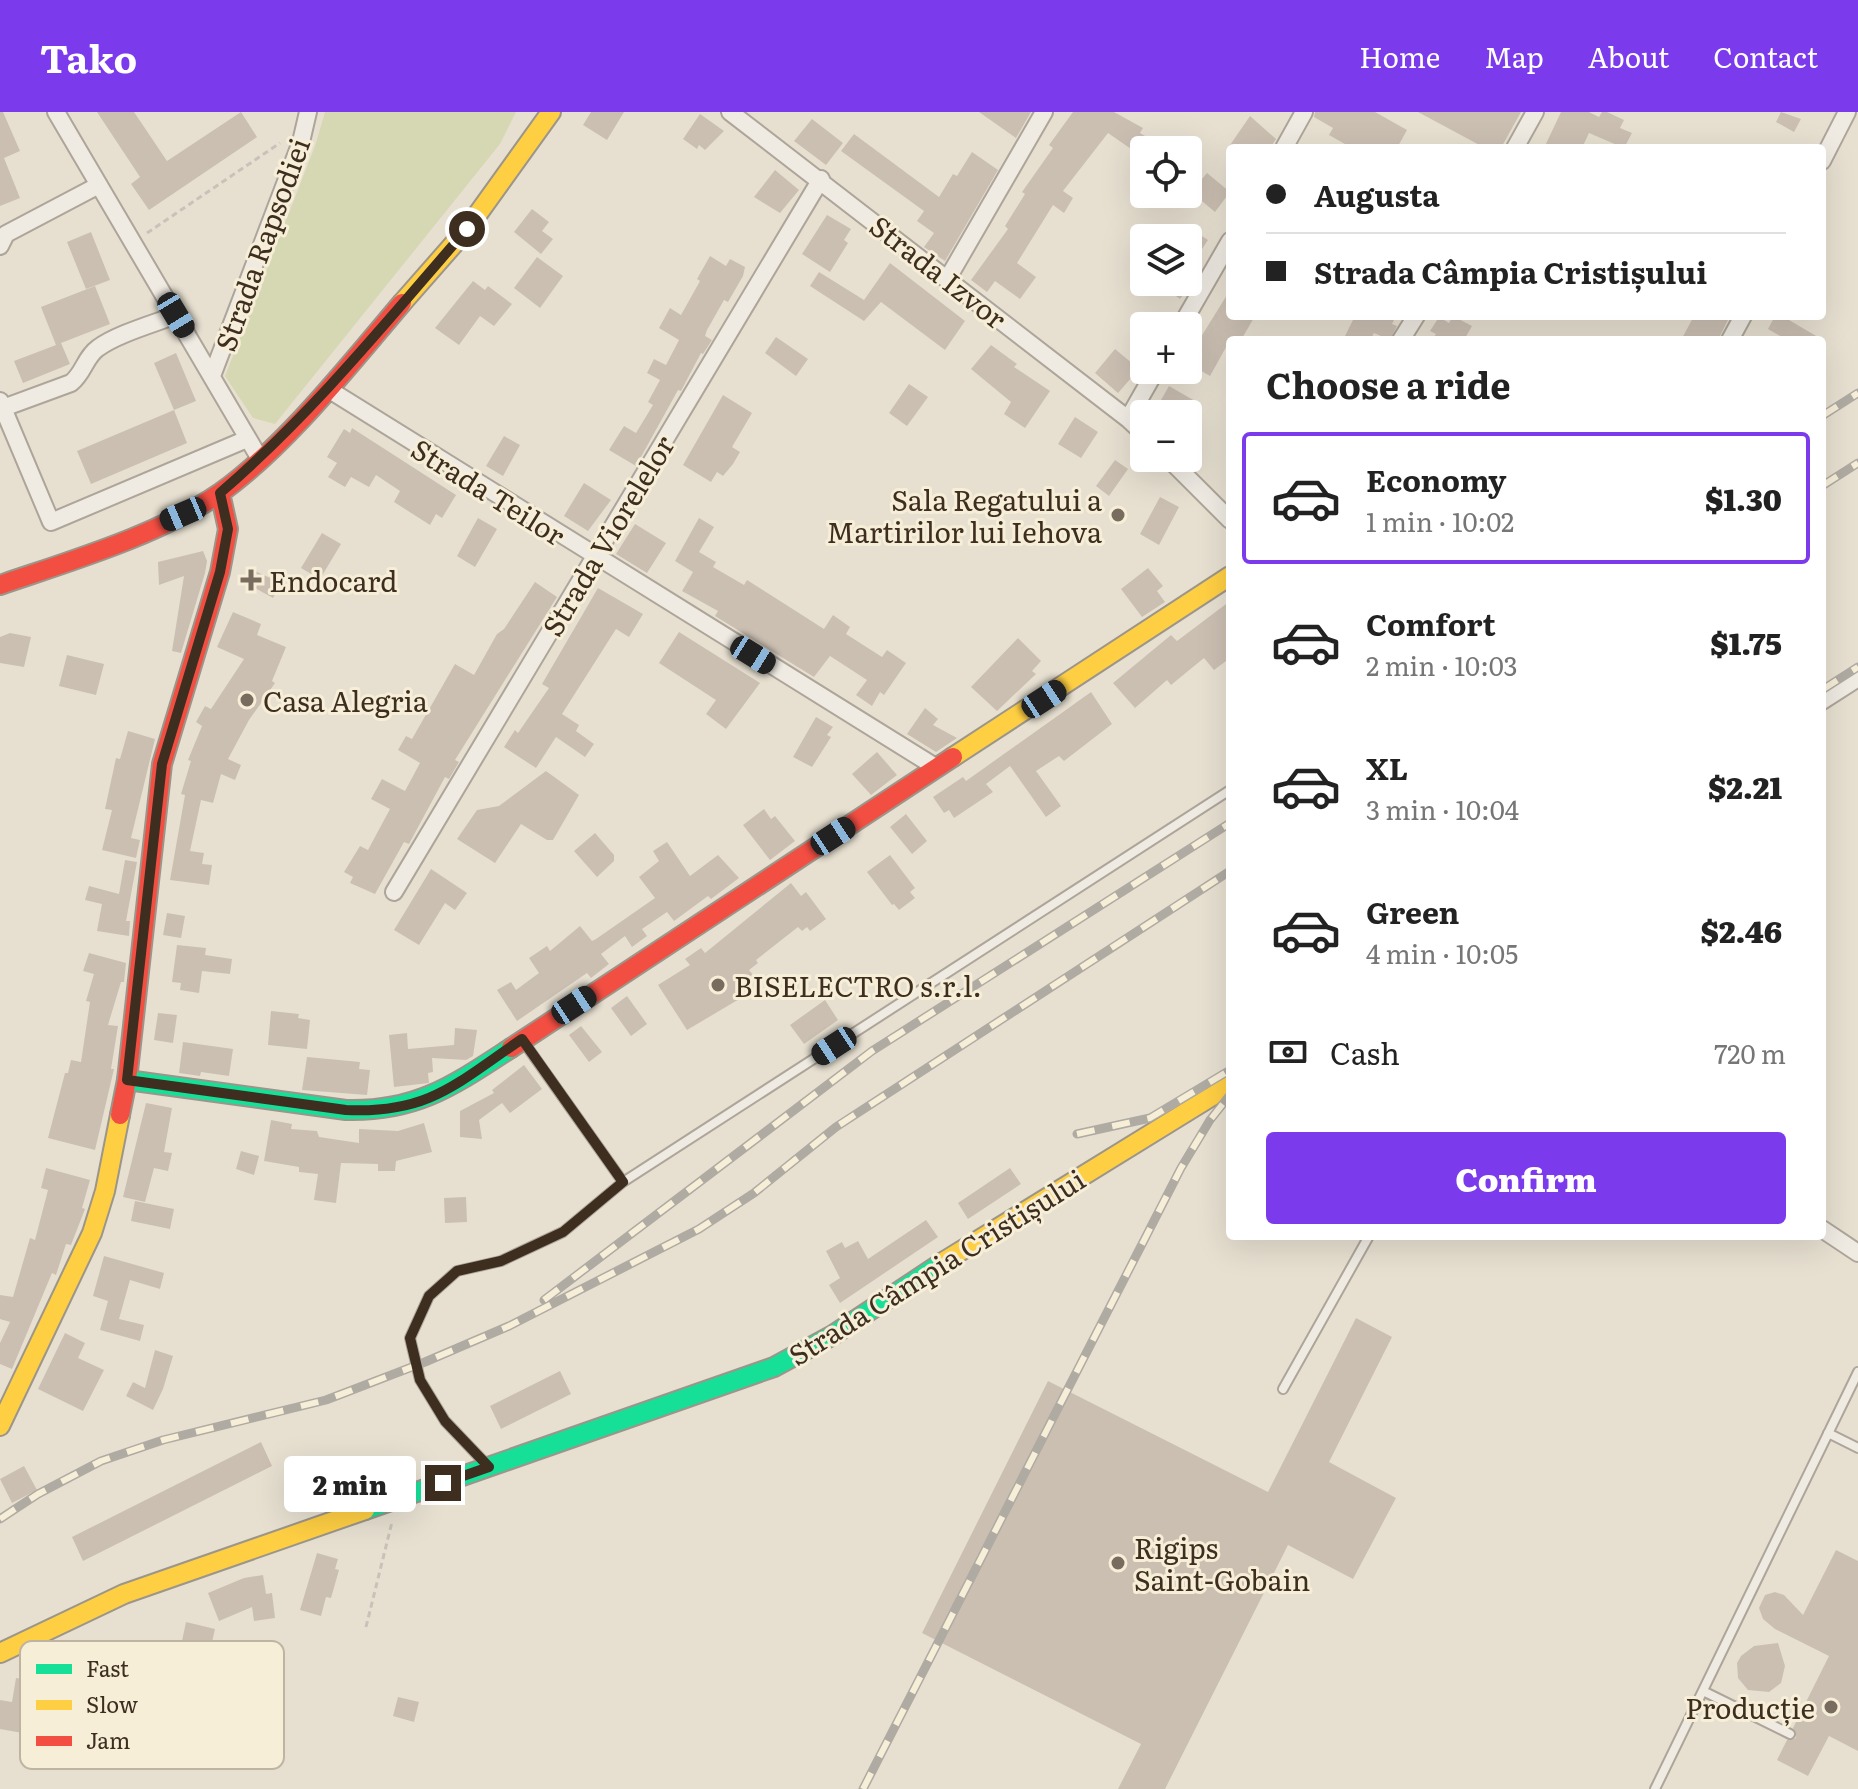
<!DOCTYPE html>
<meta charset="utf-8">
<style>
body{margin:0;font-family:Literata,serif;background:#f6f6f6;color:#222;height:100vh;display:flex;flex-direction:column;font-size:30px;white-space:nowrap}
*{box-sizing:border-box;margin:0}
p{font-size:26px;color:#767676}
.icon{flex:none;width:44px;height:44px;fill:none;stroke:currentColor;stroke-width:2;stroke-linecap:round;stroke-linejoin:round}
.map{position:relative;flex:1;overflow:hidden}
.side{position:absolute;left:1226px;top:224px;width:600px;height:904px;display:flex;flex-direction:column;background:#fff;border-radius:8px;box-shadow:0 8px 32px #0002}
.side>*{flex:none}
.banner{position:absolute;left:1226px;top:32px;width:600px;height:176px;border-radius:8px;box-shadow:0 8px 32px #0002;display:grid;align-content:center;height:176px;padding:0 40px;background:#fff}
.tools{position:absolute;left:1130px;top:24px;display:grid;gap:16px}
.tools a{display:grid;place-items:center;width:72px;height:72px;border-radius:8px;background:#fff;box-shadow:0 8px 32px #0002;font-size:40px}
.end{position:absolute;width:36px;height:36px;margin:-18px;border:10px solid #3d2e20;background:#fff;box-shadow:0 0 0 4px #fff}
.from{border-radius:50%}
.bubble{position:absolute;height:56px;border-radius:8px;background:#fff;box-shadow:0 8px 32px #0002;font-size:26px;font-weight:800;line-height:56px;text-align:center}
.car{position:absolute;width:24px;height:48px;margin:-24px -12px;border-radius:10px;box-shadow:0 0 6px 2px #0007;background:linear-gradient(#222 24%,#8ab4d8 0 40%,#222 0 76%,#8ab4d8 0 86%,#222 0)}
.banner b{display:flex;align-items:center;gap:28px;height:76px;font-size:30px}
.banner b+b{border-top:2px solid #e0e0e0}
.banner i{width:20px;height:20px;background:#222}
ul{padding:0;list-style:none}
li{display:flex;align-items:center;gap:24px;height:132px;margin:0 16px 12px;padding:0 24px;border:4px solid transparent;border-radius:8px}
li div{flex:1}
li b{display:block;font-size:30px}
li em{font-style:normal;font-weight:800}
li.current{border-color:#7c3aed}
li>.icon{width:72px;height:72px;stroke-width:1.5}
h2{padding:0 40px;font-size:36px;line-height:96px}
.pay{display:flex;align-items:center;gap:20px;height:88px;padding:0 40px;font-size:30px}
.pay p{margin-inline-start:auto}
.cta{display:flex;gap:16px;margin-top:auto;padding:16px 40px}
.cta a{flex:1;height:92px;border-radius:8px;background:#7c3aed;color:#fff;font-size:32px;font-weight:800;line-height:92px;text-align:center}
header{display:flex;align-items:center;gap:48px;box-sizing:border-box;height:112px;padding:0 40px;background:#7c3aed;color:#fff}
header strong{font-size:38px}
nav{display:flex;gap:44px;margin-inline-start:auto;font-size:28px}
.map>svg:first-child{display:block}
</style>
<header>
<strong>Tako</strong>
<nav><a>Home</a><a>Map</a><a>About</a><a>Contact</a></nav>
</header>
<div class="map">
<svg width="1858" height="1677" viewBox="0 0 1858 1677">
<rect width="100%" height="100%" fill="#e7e0d1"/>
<!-- green -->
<path fill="#d6d7b3" d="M325 0H516L500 32 275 312 253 306 225 264 315 34Z"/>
<!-- building -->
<path fill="#cbbfb2" d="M0 0H3L20 39 4 46 20 86 0 94Z
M97 0H134L167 49 241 0 257 25 149 98 131 72 140 65Z
M591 0H624L607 28 583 13Z
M979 0H1031L1016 26Z
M1073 0H1114L1143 16 1140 21 1145 24 1134 39 1108 21 1063 79 1073 86 1064 101 1053 93 1017 151 1036 165 1020 187 995 169 987 180 971 168 1008 117 1005 114 1025 82 1022 80 1053 36 1049 33Z
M1315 0H1375L1407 18 1397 36H1352L1329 23 1333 16 1314 5Z
M1418 0H1521L1501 36H1485Z
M1561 0H1589L1599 5 1602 0H1607L1624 8 1620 16 1632 21 1624 36 1589 21 1582 36H1544Z
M1781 0 1801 7 1794 20 1776 10Z
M700 2 724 19 705 38 699 33 697 37 683 27Z
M1250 4 1276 27 1270 36H1228Z
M812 7 843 31 826 53 794 29Z
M854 22 939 85 953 62 957 64 972 40 998 58 945 149 924 135 934 121 917 109 924 99 841 39Z
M775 58 799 78 780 101 754 85Z
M1207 61 1230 80 1215 100 1191 80Z
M532 97 549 110 542 119 553 127 541 142 514 120Z
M827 103 851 117 844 128 848 131 830 160 802 142Z
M1188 115 1208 128 1188 158Z
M91 120 110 168 86 177 67 130Z
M710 144 726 154 730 147 745 155 743 164 728 190 724 188 707 218 705 224 712 228 703 242 701 241 681 279 678 278 636 354 609 338 624 314 636 321 653 293 648 290 660 268 647 261 654 247 666 253 679 228 659 216 670 196 681 203 700 169 697 167Z
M537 145 563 164 540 196 514 176Z
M890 151 965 209 945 238 881 190 864 209 810 174 819 160 864 188Z
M473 169 485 178 488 174 512 192 494 214 480 204 459 233 435 216Z
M1157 170H1193L1180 187Z
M95 174 110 212 61 231 70 252 23 271 14 249 56 233 41 195Z
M1230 178V204H1255L1241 228H1230L1210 264 1188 251V246Z
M1355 204H1396L1392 212 1397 214 1390 228 1374 221 1370 228H1343Z
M1453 204 1472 214 1464 228H1432L1436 222 1430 219 1439 205 1449 211Z
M1694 204H1730L1718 228H1681Z
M1775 204 1789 208 1823 228H1787L1768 217Z
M776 225 808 247 796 264 765 241Z
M991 233 1017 252 1014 255 1050 279 1025 316 1004 302 1011 290 971 257Z
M1115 237 1139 257 1118 281 1095 261Z
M176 241 196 289 174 298 154 251Z
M909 272 928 285 907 314 889 301Z
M1169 274 1195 289 1188 302H1153Z
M723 283 752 301 732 335 740 340 733 352 723 364 717 360 711 370 683 353Z
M174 298 187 331 91 372 77 339Z
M1075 305 1098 320 1081 346 1058 332Z
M352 316 456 383 442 406 436 402 430 413 394 390 400 379 376 363 369 375 351 365 345 375 328 365 337 351 327 345 344 317 350 321Z
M504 324 520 333 503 364 486 354Z
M1115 348 1128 357 1109 384 1096 374Z
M584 371 611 388 588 419 564 404Z
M1160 385 1179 395 1159 433 1140 422Z
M478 406 497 417 475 455 457 444Z
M699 406 714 415 699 440 716 450 713 455 744 473 747 468 824 517 833 503 850 515 846 522 882 545 887 538 906 551 884 583 880 580 872 594 856 583 867 568 830 544 814 565 715 504 718 499 682 479 693 460 675 449Z
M635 412 666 431 647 461 616 442Z
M322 421 341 432 320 467 301 456Z
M203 439 207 449 205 461 181 541 172 539 184 464 159 473 158 450Z
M1148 456 1163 474 1157 479 1165 490 1142 505 1121 477Z
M255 459 281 471 273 486 246 471Z
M535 470 557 485 455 648 459 650 449 667 445 665 409 732 404 730 375 782 350 771 353 765 344 760 360 734 368 738 390 697 371 687 382 667 405 679 420 651 398 638 406 624 412 627 455 552 474 563 497 522 504 517Z
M598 476 643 502 629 525 616 517 562 602 579 613 576 619 594 632 585 645 556 625 536 656 504 635 515 618 518 621 549 576 542 572Z
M1230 489V546L1214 558 1204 546 1171 573 1167 568 1135 596 1113 571 1171 523 1177 529Z
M233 500 261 512 257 523 286 535 272 569 275 571 249 608 228 647 241 653 235 668 221 662 213 691 201 688 190 739 204 741 202 752 212 753 209 773 170 768 185 683 181 682 191 649 188 648 202 614 196 610 205 594 211 597 244 547 217 535Z
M679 520 760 571 726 617 706 602 716 588 659 551Z
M10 521 31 525 24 555 0 551V525Z
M1018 526 1041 549 1032 559 1036 562 997 599 971 575Z
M67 543 104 552 96 583 59 574Z
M1091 580 1112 612 1064 649 1059 644 1036 659 1061 694 1046 705 1010 654 986 672 993 680 954 706 949 698 944 701 933 685 963 665 966 669Z
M925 596 938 607 933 613 957 626 936 640 907 622Z
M816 605 833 615 827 623 831 625 812 655 793 645Z
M128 619 155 627 131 726 140 728 136 746 102 738 112 698 105 697 116 646 120 647Z
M877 640 897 663 871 683 852 662Z
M546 659 579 683 553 728H547L521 712 495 751 457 727 477 698 499 694Z
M764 697 771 707 775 704 795 729 770 748 743 713Z
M906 702 927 729 912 742 890 715Z
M595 721 614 743V749L597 765 574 739Z
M667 730 690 764 718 743 739 766 711 787 708 784 674 809 667 800 642 817 647 824 632 835 625 824 601 842 609 852 591 866 587 861 517 909 497 878 511 870 516 878 539 861 529 846 547 834 550 839 580 814 592 829 596 827 655 786 639 765 659 749 653 739Z
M890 743 915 776 910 780 915 786 899 798 894 792 892 793 867 760Z
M125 748 137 750 126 809H130L129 824 97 819 102 792 85 788 89 774 119 782Z
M431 757 467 781 455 798 445 791 419 833 394 818Z
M791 771 801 784 806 780 826 807 810 819 807 815 802 819 798 815 756 848 758 851 749 858 754 864 736 879 741 886 687 918 658 873 690 853 685 847 701 836 705 841Z
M167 801 185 804 181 826 163 823Z
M177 833 206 836 205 843 232 847 230 862 202 859 199 881 180 878 181 871 172 870Z
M89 841 126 851 124 870H121L108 913 118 914 111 957H114L95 1038 48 1026 65 961H68L71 948 81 950 90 890 86 889 94 862 83 859Z
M627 884 647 912 631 924 611 896Z
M825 888 838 908 804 932 790 913Z
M271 899 299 902 298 906 310 908 307 937 268 933Z
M158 901 177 903 173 931 154 928Z
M581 914 602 940 589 950 569 923Z
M455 916 477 918 473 944 466 948 432 946 433 960 428 961 429 971 394 975 389 923 407 921 408 937 454 933Z
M183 930 233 937 229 964 201 960 200 964 179 961Z
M307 945 360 950 359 957 370 958 367 983 302 978Z
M524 953 542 977 510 1001 502 991 479 1008 482 1027 460 1025V999L494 981 492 978Z
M146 991 172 996 164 1040 172 1041 168 1059 154 1056 145 1090 123 1085Z
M271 1008 292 1012 291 1017 317 1019 319 1025 359 1031V1017L398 1019 424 1011 432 1040 396 1049 395 1059H378V1052L341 1051 336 1091 314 1088 318 1062 299 1060V1055L264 1049Z
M241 1039 259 1044 254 1063 236 1057Z
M46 1056 90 1068 82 1096 85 1097 71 1133 66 1132 56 1163 52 1161 12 1257 0 1252V1231L10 1210 0 1207V1183L13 1185 30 1126 35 1128 48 1078 41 1076Z
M1010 1056 1021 1072 968 1107 958 1091Z
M466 1085 467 1110 445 1111 444 1086Z
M135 1089 174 1097 170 1117 131 1109Z
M926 1108 938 1125 840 1191 829 1173 840 1166 826 1139 842 1130 845 1136 858 1129 868 1147Z
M104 1144 164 1161 160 1177 130 1168 119 1207 144 1213 140 1229 100 1218 108 1189 93 1184Z
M1356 1206 1392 1225 1329 1350 1396 1386 1353 1467 1288 1433 1165 1677H1118L1141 1632 922 1521 1048 1269 1268 1380Z
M65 1221 85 1231 78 1246 104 1258 83 1299 38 1277Z
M155 1238 173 1244 163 1277 153 1298 126 1284 133 1270 145 1276Z
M560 1259 571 1282 501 1317 490 1294Z
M261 1330 272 1354 83 1449 72 1425Z
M24 1354 37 1378 12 1391 0 1367Z
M1836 1438 1858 1449V1639L1829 1624 1808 1664 1777 1648 1787 1628 1796 1626 1793 1616 1829 1544 1775 1517 1763 1507 1759 1496 1765 1483 1775 1480 1784 1483 1803 1503Z
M317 1441 338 1447 335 1457 339 1458 331 1486 326 1485 321 1504 300 1498Z
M263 1463 266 1482 272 1481 275 1506 254 1509 252 1495 219 1509 208 1481 244 1466Z
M186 1510 215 1517 210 1539 232 1543 226 1579 132 1564 137 1542 173 1549 177 1528 182 1529Z
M1778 1531 1785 1554 1781 1571 1769 1580 1748 1578 1738 1566 1737 1551 1741 1544 1754 1534Z
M51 1565 103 1574 99 1598 35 1587 28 1622 0 1617V1588L12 1590 16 1566 50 1572Z
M398 1585 419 1590 414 1610 393 1604Z"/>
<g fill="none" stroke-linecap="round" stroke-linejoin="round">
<!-- lane casing -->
<g stroke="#ada599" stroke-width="12">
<path id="lane" d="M523 929 623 1070 1230 678
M1283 1277 1369 1124
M1828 1321 1858 1336
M485 1351 445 1309 420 1268 410 1226 429 1184 457 1159 501 1149 563 1120 623 1070
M1703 1579 1790 1622
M1655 1677 1858 1260"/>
</g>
<!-- street casing -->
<g stroke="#ada599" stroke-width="20">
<path id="street" d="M56 0 260 347
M730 0 1128 307 1144 322
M1284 36 1304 0
M1515 36 1535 0
M1822 49 1847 0
M0 134 6 122 99 73
M948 166 1044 0
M1181 214 1230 129
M1401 228 1416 204
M1730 228 1743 204
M212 264 301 30 308 0
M328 277 937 656
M0 289 3 296 71 271C84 261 85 245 98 236 117 222 153 212 176 203
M3 296 51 410 247 327
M1128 307 1156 258
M1168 346 1230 408
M1822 589 1858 566
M394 780 821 67
M1822 1117 1858 1141"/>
</g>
<!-- fast casing -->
<g stroke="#9c958a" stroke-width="22">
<path id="fast" d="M127 968 346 998C417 1000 454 973 511 936
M365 1398 774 1255 833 1223 943 1150"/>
</g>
<!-- slow casing -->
<g stroke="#9c958a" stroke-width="22">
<path id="slow" d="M402 191 467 117 551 0
M953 645 1230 464
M943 1150 1230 973
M0 1314 92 1121 105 1079 120 1003
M0 1541 124 1482 365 1398"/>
</g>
<!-- jam casing -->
<g stroke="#9c958a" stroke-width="22">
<path id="jam" d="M0 473C70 449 159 423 220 381 285 335 350 252 402 191
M511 936 953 645
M120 1003 127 968 162 652 220 460 228 417 220 381"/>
</g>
<!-- path -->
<path stroke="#c8c2b9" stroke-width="3" stroke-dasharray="6 4" stroke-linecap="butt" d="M147 121 280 31
M366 1515 392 1410"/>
<!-- lane -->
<use href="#lane" stroke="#efebe3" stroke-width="8"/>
<!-- street -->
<use href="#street" stroke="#efebe3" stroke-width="16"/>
<!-- fast -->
<use href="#fast" stroke="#16e098" stroke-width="18"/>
<!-- slow -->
<use href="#slow" stroke="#ffcf43" stroke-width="18"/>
<!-- jam -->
<use href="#jam" stroke="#f24e42" stroke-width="18"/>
<!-- rail casing -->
<g stroke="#afaaa2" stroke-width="9">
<path id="rail" d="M1822 304 1858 281
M1822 374 1858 351
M1822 578 1858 555
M1077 1022 1150 1006 1230 958
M544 1188 872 939 1230 711
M0 1407 38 1382 101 1349 163 1328 326 1288 425 1250 509 1214 699 1117 754 1081 836 1015 1230 759
M863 1677 1181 1056 1210 1008 1230 983"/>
</g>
<!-- rail -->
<use href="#rail" stroke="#f7eed8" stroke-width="6" stroke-dasharray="18" stroke-linecap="butt"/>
</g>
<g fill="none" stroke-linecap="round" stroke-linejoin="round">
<!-- route -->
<path stroke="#3d2e20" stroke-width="10" d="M443 1371 489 1355 445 1309 420 1268 410 1226 429 1184 457 1159 501 1149 563 1120 623 1070 522 927C457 971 429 1002 346 998L127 968 162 652 220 460 228 417 220 381C312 302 388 208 467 117"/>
</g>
<!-- markers -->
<g fill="#786c5e" stroke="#f7eed8" stroke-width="3">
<circle cx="1118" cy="403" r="8"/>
<path d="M247 456h8v8h8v8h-8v8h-8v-8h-8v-8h8z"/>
<circle cx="247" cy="588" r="8"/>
<circle cx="718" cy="873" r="8"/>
<circle cx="1118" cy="1451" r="8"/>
<circle cx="1831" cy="1595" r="8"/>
</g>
<g text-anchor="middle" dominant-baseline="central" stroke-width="6" stroke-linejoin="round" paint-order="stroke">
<!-- street labels -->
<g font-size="28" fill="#3d2e20" stroke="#f7eed8">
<text transform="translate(261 132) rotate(-70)">Strada Rapsodiei</text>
<text transform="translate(939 159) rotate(38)">Strada Izvor</text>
<text transform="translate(489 379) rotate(32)">Strada Teilor</text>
<text transform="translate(607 423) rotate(-59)">Strada Viorelelor</text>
<text transform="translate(936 1154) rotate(-32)">Strada Câmpia Cristișului</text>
</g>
<!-- poi labels -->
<g font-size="28" fill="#3d2e20" stroke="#f7eed8" text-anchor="start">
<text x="1102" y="387" text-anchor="end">Sala Regatului a<tspan x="1102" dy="32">Martirilor lui Iehova</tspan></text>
<text x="269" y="468">Endocard</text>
<text x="263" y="588">Casa Alegria</text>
<text x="734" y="873">BISELECTRO s.r.l.</text>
<text x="1134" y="1435">Rigips<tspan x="1134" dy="32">Saint-Gobain</tspan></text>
<text x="1815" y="1595" text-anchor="end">Producție</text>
</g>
</g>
<!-- legend -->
<rect x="20" y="1529" width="264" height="128" rx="12" fill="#f7eed8" stroke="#bfb4a1" stroke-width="2"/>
<rect x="36" y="1552" width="36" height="10" fill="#16e098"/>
<rect x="36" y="1588" width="36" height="10" fill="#ffcf43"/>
<rect x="36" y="1624" width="36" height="10" fill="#f24e42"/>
<g font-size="22" fill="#3d2e20">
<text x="86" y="1565">Fast</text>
<text x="86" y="1601">Slow</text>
<text x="86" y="1637">Jam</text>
</g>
</svg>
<div class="tools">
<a><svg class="icon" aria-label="locate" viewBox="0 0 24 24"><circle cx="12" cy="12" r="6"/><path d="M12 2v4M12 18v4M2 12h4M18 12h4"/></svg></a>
<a><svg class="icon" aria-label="layers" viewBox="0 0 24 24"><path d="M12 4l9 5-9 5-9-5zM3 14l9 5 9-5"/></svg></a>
<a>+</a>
<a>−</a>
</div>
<i class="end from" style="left:467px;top:117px"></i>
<i class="end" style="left:443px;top:1371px"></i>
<div class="bubble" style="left:284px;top:1344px;width:132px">2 min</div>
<i class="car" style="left:176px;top:203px;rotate:149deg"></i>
<i class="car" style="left:183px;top:402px;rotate:247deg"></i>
<i class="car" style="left:753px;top:543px;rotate:122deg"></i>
<i class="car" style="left:1044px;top:587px;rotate:57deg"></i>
<i class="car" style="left:833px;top:724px;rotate:57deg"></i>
<i class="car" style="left:574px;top:893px;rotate:57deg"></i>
<i class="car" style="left:834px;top:934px;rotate:237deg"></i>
<div class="banner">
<b><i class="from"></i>Augusta</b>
<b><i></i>Strada Câmpia Cristișului</b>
</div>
<section class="side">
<h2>Choose a ride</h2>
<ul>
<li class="current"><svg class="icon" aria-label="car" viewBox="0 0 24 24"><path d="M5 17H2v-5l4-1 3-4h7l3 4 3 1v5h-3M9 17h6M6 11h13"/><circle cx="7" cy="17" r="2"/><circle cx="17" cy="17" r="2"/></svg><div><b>Economy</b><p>1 min · 10:02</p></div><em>$1.30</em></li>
<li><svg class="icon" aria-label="car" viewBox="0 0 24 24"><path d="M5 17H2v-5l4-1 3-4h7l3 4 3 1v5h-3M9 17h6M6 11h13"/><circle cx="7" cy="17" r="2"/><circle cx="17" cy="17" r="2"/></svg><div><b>Comfort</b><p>2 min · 10:03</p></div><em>$1.75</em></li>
<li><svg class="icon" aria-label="car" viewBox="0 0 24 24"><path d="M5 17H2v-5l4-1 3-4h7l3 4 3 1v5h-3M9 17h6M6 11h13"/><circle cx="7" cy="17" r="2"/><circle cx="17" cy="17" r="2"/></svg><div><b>XL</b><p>3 min · 10:04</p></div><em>$2.21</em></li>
<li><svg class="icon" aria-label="car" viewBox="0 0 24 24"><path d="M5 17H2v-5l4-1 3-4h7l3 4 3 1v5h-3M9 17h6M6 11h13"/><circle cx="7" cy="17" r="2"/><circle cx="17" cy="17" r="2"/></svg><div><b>Green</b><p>4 min · 10:05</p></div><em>$2.46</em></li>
</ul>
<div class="pay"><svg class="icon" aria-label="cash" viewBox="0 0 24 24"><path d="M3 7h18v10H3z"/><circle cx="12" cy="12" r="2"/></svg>Cash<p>720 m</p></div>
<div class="cta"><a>Confirm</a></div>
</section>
</div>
